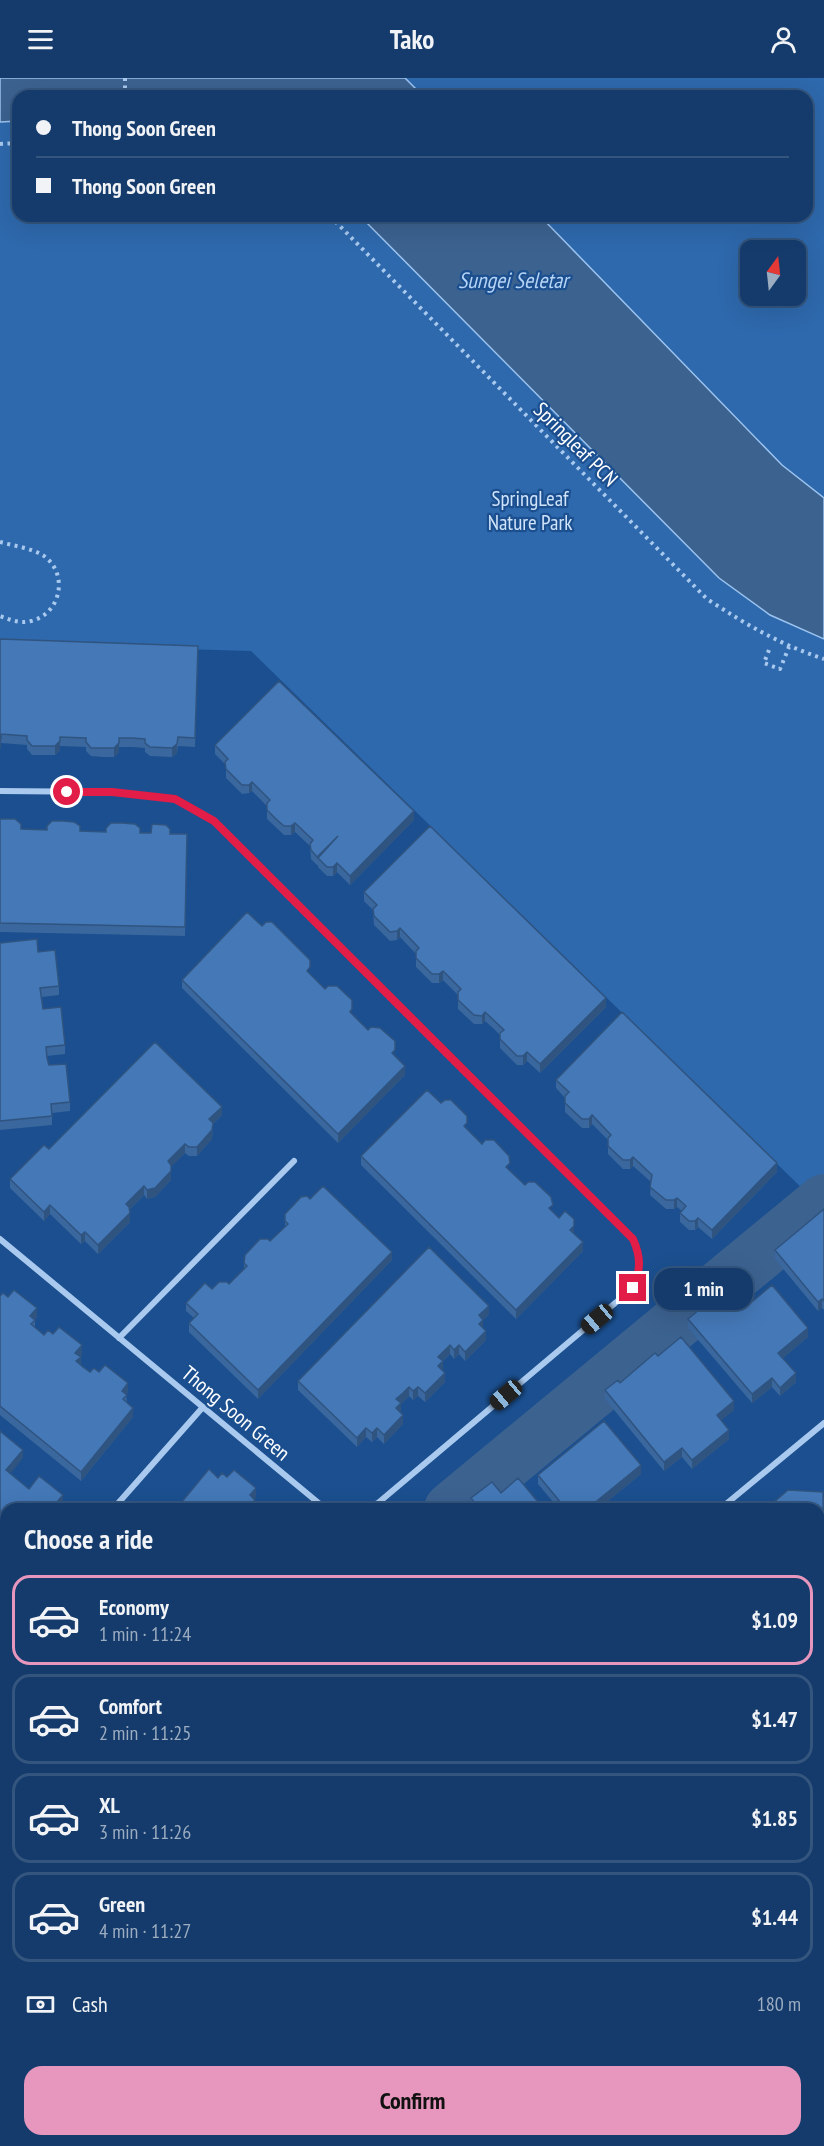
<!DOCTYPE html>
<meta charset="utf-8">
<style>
body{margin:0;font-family:"PT Sans Narrow",sans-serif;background:#214673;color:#f1f3f6;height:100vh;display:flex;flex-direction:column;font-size:22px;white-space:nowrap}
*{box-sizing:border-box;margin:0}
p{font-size:20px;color:#9dadc1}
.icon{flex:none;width:33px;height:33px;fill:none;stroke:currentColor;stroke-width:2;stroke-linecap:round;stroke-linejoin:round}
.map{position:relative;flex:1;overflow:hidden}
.details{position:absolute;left:0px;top:1425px;width:825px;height:644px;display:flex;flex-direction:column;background:#143b6b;border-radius:18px 18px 0 0;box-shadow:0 6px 24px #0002,0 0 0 2px #33557e}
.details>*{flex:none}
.banner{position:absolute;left:12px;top:12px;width:801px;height:132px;border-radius:18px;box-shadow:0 6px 24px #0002,0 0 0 2px #33557e;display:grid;align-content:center;height:132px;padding:0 24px;background:#143b6b}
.needle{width:39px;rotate:15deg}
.fabs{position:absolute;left:740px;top:162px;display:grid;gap:12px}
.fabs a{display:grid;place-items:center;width:66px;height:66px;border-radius:12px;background:#143b6b;box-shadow:0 6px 24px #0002,0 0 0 2px #33557e;font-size:30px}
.end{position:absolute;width:27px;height:27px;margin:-14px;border:8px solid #e11d48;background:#fff;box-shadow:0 0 0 3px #fff}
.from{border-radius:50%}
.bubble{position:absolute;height:42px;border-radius:18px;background:#143b6b;box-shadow:0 6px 24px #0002,0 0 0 2px #33557e;font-size:20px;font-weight:800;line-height:42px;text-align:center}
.car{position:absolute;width:18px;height:36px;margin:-18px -9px;border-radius:8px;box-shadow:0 0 4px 2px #0007;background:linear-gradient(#222 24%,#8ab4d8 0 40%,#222 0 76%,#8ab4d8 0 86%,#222 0)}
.banner b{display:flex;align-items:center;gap:21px;height:57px;font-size:22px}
.banner b+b{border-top:2px solid #33557e}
.banner i{width:15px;height:15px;background:#f1f3f6}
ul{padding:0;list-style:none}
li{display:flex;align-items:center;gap:18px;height:90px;margin:0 12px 9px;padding:0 12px;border:3px solid #33557e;border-radius:18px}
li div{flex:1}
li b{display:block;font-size:22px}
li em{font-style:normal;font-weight:800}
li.active{border-color:#e797bd}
li>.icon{width:54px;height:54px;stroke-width:1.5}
h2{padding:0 24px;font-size:27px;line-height:72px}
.pay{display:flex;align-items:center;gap:15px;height:66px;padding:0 24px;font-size:22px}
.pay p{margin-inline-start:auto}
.cta{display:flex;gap:12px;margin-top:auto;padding:12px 24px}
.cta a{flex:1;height:69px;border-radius:18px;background:#e797bd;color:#111;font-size:24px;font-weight:800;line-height:69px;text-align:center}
header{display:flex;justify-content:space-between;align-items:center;height:78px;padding:0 24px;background:#143b6b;font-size:27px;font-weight:800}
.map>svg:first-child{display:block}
</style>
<header><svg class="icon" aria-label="menu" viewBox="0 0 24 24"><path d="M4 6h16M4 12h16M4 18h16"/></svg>Tako<svg class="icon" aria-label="person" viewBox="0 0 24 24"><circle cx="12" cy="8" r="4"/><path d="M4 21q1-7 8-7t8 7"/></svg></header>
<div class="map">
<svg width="824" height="2068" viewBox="0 0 824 2068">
<rect width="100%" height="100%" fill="#1b4f8f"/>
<!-- green -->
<path fill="#2e69ad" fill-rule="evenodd" d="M0 0H824V1106L810 1118 251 573 0 566ZM18 18H807V138H18ZM750 172H795V218H750Z"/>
<!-- water -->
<path fill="#3c6290" stroke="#9cc4f0" stroke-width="1.5" d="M0 0H405L423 18H18V43L0 44Z
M360 138H540L782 387 824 420V561L770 537 719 500Z"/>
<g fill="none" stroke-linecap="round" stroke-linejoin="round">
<!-- river -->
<path stroke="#3c6290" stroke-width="54" d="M451 1431 824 1123
M0 1821 6 1815"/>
<!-- path -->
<path stroke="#a9c9ee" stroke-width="4" stroke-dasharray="3 4.5" stroke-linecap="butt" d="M125 0V18
M0 66 18 65
M330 138 707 521C747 547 779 566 824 581
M0 464C14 468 32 470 44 478 69 496 61 536 31 543 20 546 11 542 0 538
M769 572 764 585 780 591 789 569
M819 1940H824
M0 2039 6 2040
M365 2062 370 2068"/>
<!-- minor -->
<path stroke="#a9c9ee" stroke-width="6" d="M0 713 112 714 175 721 214 743 633 1161C641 1179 641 1192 633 1210L378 1425 366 1431
M0 1161 321 1427 334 1431
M119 1260 294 1083
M113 1431 203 1329
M720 1431 824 1345
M0 1539 6 1544
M0 1558 6 1551
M819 1587 824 1588
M819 1916H824
M0 2063 69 2068
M303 2068V2062"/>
</g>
<!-- wall -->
<path fill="#3a679d" d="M0 561 198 568 195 669 178 668 177 675 172 679 150 678 145 674V670L132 669H119V674L114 679H103L91 678 86 673V669L60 668V672L55 677H32L27 671V667L1 665V669L0 671Z
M215 667 414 742 350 807 337 794 333 798H327L318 789V787H317L311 781 310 768 295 754 291 757H284L267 741V728L252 713 249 715 242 716 226 700V687L215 676Z
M0 741 21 751 187 756 185 858 0 854Z
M364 814 606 929 540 995 527 983 523 987H517L500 970V957L494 951 485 943 482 946H474L458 931V917L443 902 439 905H432L416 889V876L400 859 397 862 390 863 374 847 373 832 364 823Z
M0 865 38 874 59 908V917L42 919 43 931 65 967V976L47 978 49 987 70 1024V1033L52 1035V1047L0 1052Z
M310 896 395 978 405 997 338 1065 182 910V902Z
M556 1002 777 1094 712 1161 698 1149 695 1152H689L680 1144V1135L682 1133 677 1129 674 1131H666L650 1117 651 1104 633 1088 630 1091H623L608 1076V1062L592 1046 589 1050H582L565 1034V1020L556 1010Z
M222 1037 213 1046 212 1061 197 1078H189L185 1075 171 1088V1102L155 1119 147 1121 144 1117 129 1132 130 1144 98 1176 85 1163 81 1166 50 1136 44 1143 10 1110V1101L49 1071Z
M467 1052 553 1134 574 1156 583 1173 516 1241 361 1087V1078Z
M310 1121 392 1182 258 1321 189 1254V1245L194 1240 186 1233V1225L212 1211 229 1206 244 1191V1185L270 1163 285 1149V1136Z
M824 1131V1232L822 1230 818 1233 775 1181V1172Z
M0 1218 37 1239 35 1241V1249L44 1257 53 1256 82 1276 80 1278 81 1287 90 1294 128 1314 126 1316 127 1324 133 1339 81 1403 0 1337Z
M742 1232 808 1259 783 1280 796 1304 780 1318 772 1309 752 1325 688 1250V1241Z
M489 1236 483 1242V1251L486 1262 465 1283 459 1276 454 1281 450 1276 443 1283 442 1292 445 1304 425 1324 418 1318 413 1322 409 1318 401 1326 400 1334 403 1346 384 1366 377 1359 372 1364 366 1359 357 1369 298 1312V1303Z
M658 1278 734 1332 721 1342 729 1361 692 1391 682 1379 664 1393 605 1321V1312L620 1305Z
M641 1396 598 1431H559L538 1406V1397Z
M501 1415 544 1431H472L471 1429V1420Z
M823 1420H824V1543H819V1431Z
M819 1645 824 1646V1730L819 1729Z
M819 1785H824V1861L819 1860Z
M0 1888H6V1993L5 1992 6 1974H0Z
M824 1950V2068H782V2063L780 2062H819Z
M695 2062H716V2064Z"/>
<!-- shaded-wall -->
<path fill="#305480" d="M1 661V669L0 671V662Z
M60 663V672L55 677V668Z
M119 665V674L114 679V670Z
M177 666V675L172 679V670Z
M252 704V713L249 715V707Z
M414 733V742L350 807V798Z
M295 745V754L291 757V748Z
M337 785V794L333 798V789Z
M400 850V859L397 862V853Z
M443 893V902L439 905V896Z
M606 920V929L540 995V986Z
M485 934V943L482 946V938Z
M527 974V983L523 987V978Z
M405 988V997L338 1065V1056Z
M222 1029V1037L213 1046 212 1061 197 1078V1069L209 1041Z
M592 1037V1046L589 1050V1041Z
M185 1066V1075L168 1092V1083Z
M633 1079V1088L630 1091V1082Z
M777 1085V1094L712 1161V1152Z
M171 1093V1102L155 1119 147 1121V1112Z
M144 1108V1117L126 1135V1126Z
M677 1120V1129L674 1131V1122Z
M50 1127V1136L44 1143V1134Z
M130 1135V1144L98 1176V1167Z
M698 1140V1149L695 1152V1143Z
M574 1148V1157L570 1152Z
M85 1154V1163L81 1166V1157Z
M583 1164V1173L516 1241V1232Z
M392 1174V1182L258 1321V1312Z
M822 1221V1230L818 1233V1224Z
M489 1228V1236L483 1242V1251L479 1255V1237Z
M37 1230V1239L30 1247V1238Z
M808 1250V1259L778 1284V1275Z
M486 1253V1262L465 1283V1274Z
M82 1267V1276L75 1284V1275Z
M450 1267V1276L442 1284 443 1283V1292L438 1297V1279Z
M459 1267V1276L454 1281V1272Z
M81 1279V1288L76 1283Z
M445 1295V1304L425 1324V1315Z
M796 1295V1304L780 1318V1310Z
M772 1300V1309L752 1325V1316Z
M128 1305V1314L122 1322V1313Z
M409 1309V1318L401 1326V1334L396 1339V1321Z
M418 1309V1318L413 1322V1313Z
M734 1323V1332L717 1346V1337Z
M133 1330V1339L81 1403V1394Z
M403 1337V1346L384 1366V1357Z
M366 1350V1359L357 1369V1360Z
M377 1350V1359L372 1364V1355Z
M729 1352V1361L692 1391V1382Z
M682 1370V1379L664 1393V1384Z
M23 1372V1380L6 1401V1392Z
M641 1387V1396L598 1431H587Z
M256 1410V1419L250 1426V1417Z
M63 1417V1426L58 1431H51Z
M6 1463V1472L0 1479V1470Z
M6 1741V1750L0 1755V1746Z"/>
<!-- building -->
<path fill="#4478b7" stroke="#305480" stroke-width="1.5" d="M0 561 198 568 195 660 178 659 177 666 172 670 150 669 145 665V661L132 660H119V665L114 670H91L86 664V660L60 659V663L55 668H32L27 662V658L1 656V661L0 662Z
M279 603 414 733 350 798 337 785 333 789H327L318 780 338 758 317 779 311 772 310 766 313 762 295 745 291 748H284L276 741 267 732V725L270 722 252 704 249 707H242L226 691 225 684 228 681 215 667Z
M0 741H15L21 746V751L47 752V748L52 743H63L74 744 80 748V753L106 754V750L111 745H122L135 746 140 750V755H151L152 746 166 747 170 751V756H187L185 849 0 845Z
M430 748 606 920 540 986 527 974 523 978H517L500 961V955L504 952 485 934 482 938 474 937 458 922V914L461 911 443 893 439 896H432L416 880V873L419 870 400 850 397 853 390 854 374 838 373 831 377 827 364 814Z
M247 834 262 848 266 844H272L310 882V889L307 893 325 911 328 908H337L352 922V931L350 934 368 952 371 949 380 950 395 963V972L392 975 405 988 338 1056 182 902Z
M37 861 38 874 55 872 59 908 40 910 43 931 61 929 65 967 46 969 47 980 49 987 66 986 70 1024 51 1026 52 1038 0 1043V865Z
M622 934 777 1085 712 1152 698 1140 695 1143H689L680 1135 686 1128 677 1120 674 1122H666L650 1109 652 1097 633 1079 630 1082H623L608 1068V1060L611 1057 592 1037 589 1041H582L565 1025V1018L569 1014 556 1002Z
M155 964 222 1029 209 1041 213 1045 212 1052 197 1069H189L185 1066 168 1083 171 1087V1093L155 1110 147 1112 144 1108 126 1126 129 1129 130 1135 98 1167 85 1154 81 1157 50 1127 44 1134 10 1101 44 1067 49 1071Z
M427 1012 441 1025 445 1022H451L467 1038V1045L464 1048 482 1066 485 1062H494L509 1078 510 1085 506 1089 525 1107 528 1104H535L551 1119 553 1127 549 1130 559 1140 565 1133 574 1141V1148L570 1152 583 1164 516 1232 361 1078Z
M323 1108 392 1174 258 1312 189 1245 198 1236 186 1225 205 1205 212 1211 219 1204H227L229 1206 247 1188 244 1185 245 1177 260 1161H268L270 1163 288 1146 285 1143V1136L301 1119 307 1118 310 1121Z
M824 1131V1223L822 1221 818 1224 775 1172Z
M429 1169 489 1228 479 1237 483 1242 479 1246 486 1253 465 1274 459 1267 454 1272 450 1267 438 1279 443 1283 438 1288 445 1295 425 1315 418 1309 413 1313 409 1309 403 1315 396 1321 401 1325 396 1330 403 1337 384 1357 377 1350 372 1355 366 1350 357 1360 298 1303Z
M772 1207 808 1250 778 1275 796 1295 780 1310 772 1300 752 1316 688 1241 724 1211 742 1232Z
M14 1212 37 1230 30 1238 35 1242 31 1246 44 1257 48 1252 53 1256 59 1249 82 1267 75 1275 81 1279 76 1283 83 1289 90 1294 94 1290 99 1294 105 1287 128 1305 122 1313 127 1317 123 1321 133 1330 81 1394 0 1328V1218L3 1215 8 1219Z
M681 1259 734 1323 717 1337 729 1352 692 1382 682 1370 664 1384 605 1312 618 1302 620 1305 655 1275 658 1278Z
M604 1343 641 1387 587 1431H566L538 1397Z
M0 1353 23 1372 6 1392 29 1411 39 1398 63 1417 51 1431H6V1463L0 1470Z
M209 1391 218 1400 222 1395 227 1399 234 1392 256 1410 250 1417 255 1422 251 1426 257 1431H176Z
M518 1400 544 1431H480L471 1420 492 1404 501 1415Z
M788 1412 823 1414 824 1534H819V1431H766Z
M6 1615V1741L0 1746V1620Z
M819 1645 824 1646V1721L819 1720Z
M819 1785H824V1852L819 1851Z
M0 1888H6V1965H0Z
M819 1950H824V2056L823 2068 782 2064V2062H819Z"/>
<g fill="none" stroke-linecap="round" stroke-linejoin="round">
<!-- route -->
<path stroke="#e11d48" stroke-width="8" d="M67 714H112L175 721 214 743 633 1161C641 1179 641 1192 633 1210"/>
</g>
<g text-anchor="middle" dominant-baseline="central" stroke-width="4.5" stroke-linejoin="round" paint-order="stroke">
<!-- street labels -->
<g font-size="21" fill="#fff" stroke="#1b4f8f">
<text transform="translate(576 366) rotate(45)">Springleaf PCN</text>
<text transform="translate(236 1335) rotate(40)">Thong Soon Green</text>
</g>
<!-- park labels -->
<g font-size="21" fill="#cfe3fa" stroke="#1b4f8f">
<text x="530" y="420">SpringLeaf<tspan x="530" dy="24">Nature Park</tspan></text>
</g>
<!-- water labels -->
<g font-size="22" font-style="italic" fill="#b5d3f5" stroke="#1b4f8f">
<text x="513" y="202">Sungei Seletar</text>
</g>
</g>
</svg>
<div class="fabs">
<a><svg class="needle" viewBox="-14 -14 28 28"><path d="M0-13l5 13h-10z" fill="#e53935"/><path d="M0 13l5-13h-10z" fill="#9dadc1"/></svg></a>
</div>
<i class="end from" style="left:67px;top:714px"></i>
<i class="end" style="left:633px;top:1210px"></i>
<div class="bubble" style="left:654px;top:1190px;width:99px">1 min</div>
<i class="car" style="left:597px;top:1241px;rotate:230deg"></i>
<i class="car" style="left:506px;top:1317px;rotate:230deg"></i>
<div class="banner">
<b><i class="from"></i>Thong Soon Green</b>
<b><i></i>Thong Soon Green</b>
</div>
<section class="details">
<h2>Choose a ride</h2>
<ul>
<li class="active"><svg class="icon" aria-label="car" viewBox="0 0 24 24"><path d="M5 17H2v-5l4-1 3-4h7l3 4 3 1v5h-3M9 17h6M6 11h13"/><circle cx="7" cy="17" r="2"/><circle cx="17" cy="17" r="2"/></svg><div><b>Economy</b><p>1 min · 11:24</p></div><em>$1.09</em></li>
<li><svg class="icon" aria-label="car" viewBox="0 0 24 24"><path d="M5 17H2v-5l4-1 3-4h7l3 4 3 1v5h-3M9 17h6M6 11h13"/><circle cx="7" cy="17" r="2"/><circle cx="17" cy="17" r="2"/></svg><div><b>Comfort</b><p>2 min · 11:25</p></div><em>$1.47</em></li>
<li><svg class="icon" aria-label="car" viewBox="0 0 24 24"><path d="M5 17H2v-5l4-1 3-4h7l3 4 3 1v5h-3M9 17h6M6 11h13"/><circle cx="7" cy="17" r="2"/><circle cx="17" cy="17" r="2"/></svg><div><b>XL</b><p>3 min · 11:26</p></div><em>$1.85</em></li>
<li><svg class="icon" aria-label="car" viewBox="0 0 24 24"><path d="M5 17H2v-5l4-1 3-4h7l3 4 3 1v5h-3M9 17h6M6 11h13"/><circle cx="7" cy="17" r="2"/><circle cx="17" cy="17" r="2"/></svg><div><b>Green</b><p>4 min · 11:27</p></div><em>$1.44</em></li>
</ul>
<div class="pay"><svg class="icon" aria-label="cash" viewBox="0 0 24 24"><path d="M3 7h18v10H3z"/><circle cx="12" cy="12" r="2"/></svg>Cash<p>180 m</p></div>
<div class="cta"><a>Confirm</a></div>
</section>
</div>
